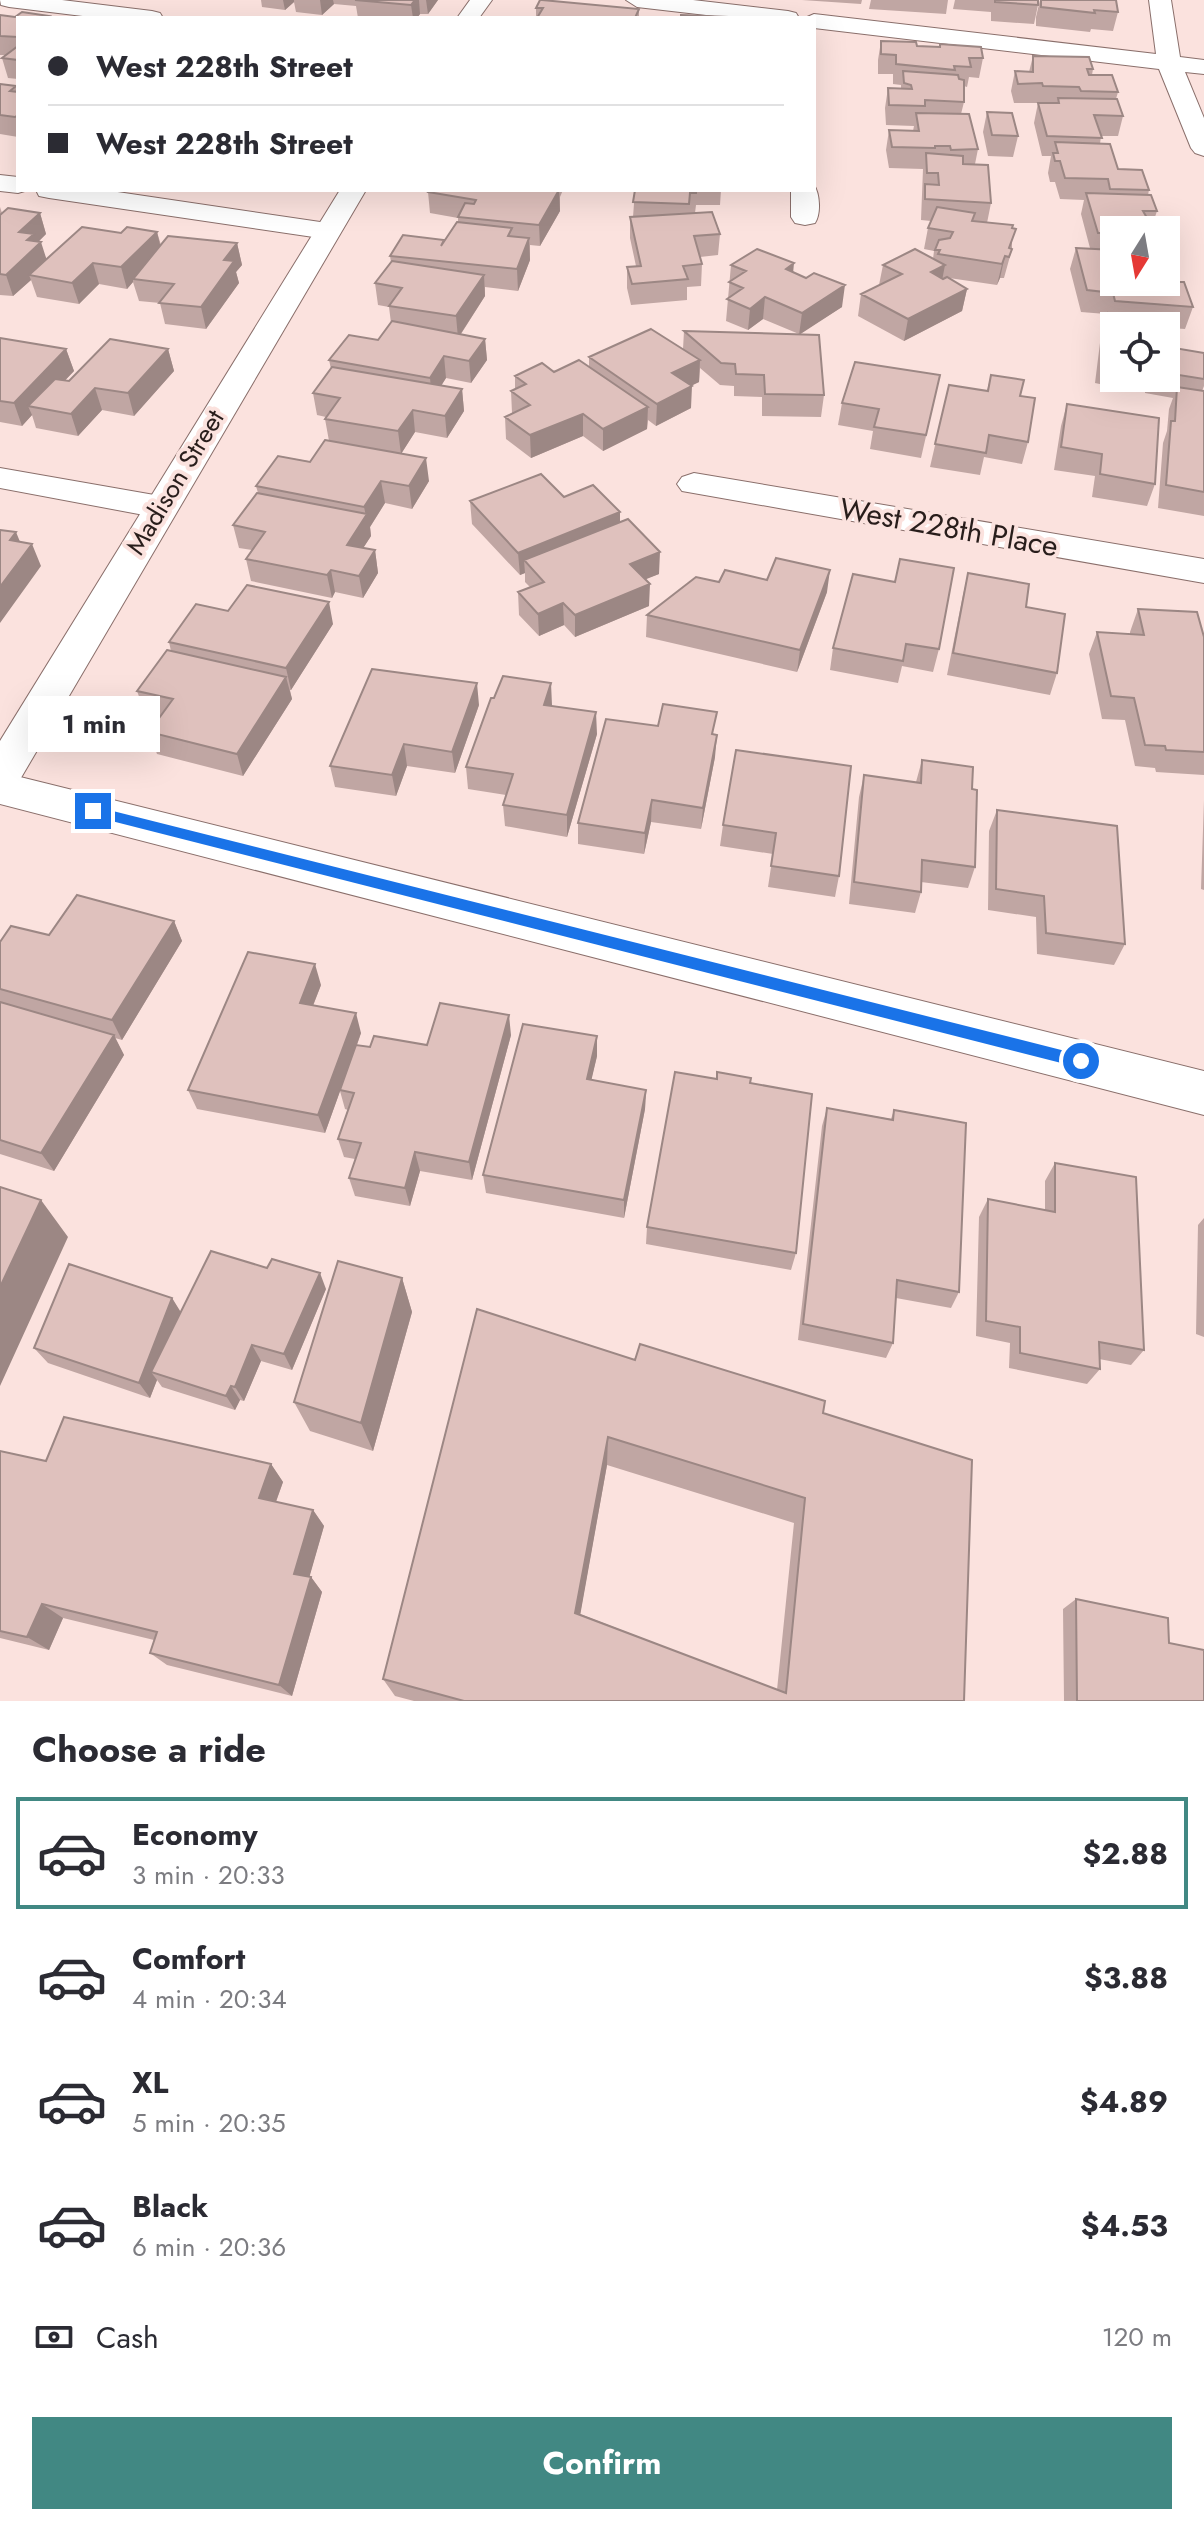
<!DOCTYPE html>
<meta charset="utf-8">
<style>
body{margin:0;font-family:Jost,sans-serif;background:#f2f2f3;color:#2b2b33;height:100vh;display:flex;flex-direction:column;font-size:30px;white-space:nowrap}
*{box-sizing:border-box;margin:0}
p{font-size:26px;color:#7c7c81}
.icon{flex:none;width:44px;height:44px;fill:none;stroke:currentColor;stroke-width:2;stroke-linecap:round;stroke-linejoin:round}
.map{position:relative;height:1701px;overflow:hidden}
.sheet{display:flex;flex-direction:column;background:#fff;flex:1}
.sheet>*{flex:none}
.hud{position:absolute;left:16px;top:16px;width:800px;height:176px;border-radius:0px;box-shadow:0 8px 32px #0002;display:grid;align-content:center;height:176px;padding:0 32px;background:#fff}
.needle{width:52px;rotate:191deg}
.controls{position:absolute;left:1100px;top:216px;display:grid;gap:16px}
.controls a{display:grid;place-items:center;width:80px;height:80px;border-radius:0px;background:#fff;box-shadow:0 8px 32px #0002;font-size:40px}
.end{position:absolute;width:36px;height:36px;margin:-18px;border:10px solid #1a73e8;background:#fff;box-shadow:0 0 0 4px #fff}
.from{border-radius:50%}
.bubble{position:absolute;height:56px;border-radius:0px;background:#fff;box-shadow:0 8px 32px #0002;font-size:26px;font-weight:700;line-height:56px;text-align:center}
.hud b{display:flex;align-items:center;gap:28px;height:76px;font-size:30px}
.hud b+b{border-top:2px solid #e1e1e2}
.hud i{width:20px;height:20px;background:#2b2b33}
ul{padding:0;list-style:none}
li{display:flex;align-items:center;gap:24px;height:112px;margin:0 16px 12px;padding:0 16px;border:4px solid transparent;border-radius:0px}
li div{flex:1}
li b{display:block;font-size:30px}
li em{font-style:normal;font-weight:700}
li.on{border-color:#418883}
li>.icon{width:72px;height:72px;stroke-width:1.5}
h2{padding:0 32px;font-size:36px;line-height:96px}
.pay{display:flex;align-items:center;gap:20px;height:88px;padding:0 32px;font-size:30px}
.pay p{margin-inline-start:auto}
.cta{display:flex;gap:16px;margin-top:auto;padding:16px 32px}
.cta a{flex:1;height:92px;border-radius:0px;background:#418883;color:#fff;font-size:32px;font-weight:700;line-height:92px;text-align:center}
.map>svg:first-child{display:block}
</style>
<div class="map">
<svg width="1204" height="1701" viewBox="0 0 1204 1701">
<rect width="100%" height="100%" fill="#fbe2de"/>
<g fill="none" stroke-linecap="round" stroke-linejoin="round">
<!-- street casing -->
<g stroke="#8a6f6b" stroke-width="2">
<path id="street" d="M626 0H693L788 11 796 13 799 18H732L637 7Z
M1149 0H1171L1180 57 1204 60V74L1185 72 1204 118V156L1195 153 1191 148 1159 69 814 28V18H805L814 14 1156 54Z
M0 175 18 177V190H28L18 193 0 191Z
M814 185C820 194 821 214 815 223L805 225 795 223 791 217V190H814Z
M36 190H104L327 223 337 225 341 231 337 237 327 239 49 198 39 196Z
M0 468 160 496 172 499 178 507 172 515 160 518 0 488Z
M694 473 1204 559V583L682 491 677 484 682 477Z
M0 772 1204 1071V1115L0 804Z"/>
</g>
<!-- secondary casing -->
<g stroke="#8a6f6b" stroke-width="2">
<path id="secondary" d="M0 0H62L152 11 160 13 163 18H99L9 7 1 5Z
M470 0H492L479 18H457Z
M340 190H366L15 788 0 793V741Z"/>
</g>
<!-- street -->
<use href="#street" fill="#fff" fill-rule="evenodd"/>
<!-- secondary -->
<use href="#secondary" fill="#fff" fill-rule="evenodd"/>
</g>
<!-- wall -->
<path fill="#c0a6a3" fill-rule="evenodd" d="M261 0H438L428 14H420L417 18H358L356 6 334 4 322 15 296 12 294 2 285 10 262 7Z
M802 0H862L861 4Z
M871 0H948L946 14 869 9Z
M955 0H1038V5L1034 24 991 21V12L953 9Z
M1040 0 1118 12 1113 31 1091 29 1090 32 1036 26V17Z
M536 8 639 9V18H536Z
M0 15 18 18V79L8 78 2 58 5 55H0Z
M881 41 917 46 939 47 940 44 983 58 979 78 969 77 967 87 964 86V102L961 114 978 149 975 164 991 203 987 223 1012 228V249L1004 278H1000L997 285 949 278 967 289 962 311 904 341 858 316 861 294 879 285 883 265 933 259 934 251 924 249 928 228 931 221 921 220 923 169 889 168 886 150 889 130 913 131 914 126 886 125 885 108 888 88H901V85L893 84V74H878V60Z
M1033 56 1093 69 1092 75 1118 92 1116 99 1123 116 1118 136H1101L1100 144 1118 169 1149 190 1148 195 1157 211 1153 223 1114 230V282L1193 307 1185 329 1171 328V340L1174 348 1204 353V386L1202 391H1204V516L1158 508 1163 443 1167 431 1169 409 1173 398 1145 393V388L1129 386 1128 390 1095 383 1101 335 1106 314 1081 312 1070 269 1076 248H1090L1081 214 1084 200 1060 199 1055 182H1050L1048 173 1051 156H1042L1034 123 1038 103H1014L1011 91 1015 71 1029 72ZM1114 326H1166V378H1114Z
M0 84 16 86 18 92V137L0 134Z
M987 112 1018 136 1013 157 988 156 983 132Z
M429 190H563L560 197V211L540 246 530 245V260L518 291 485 287V296L461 334 485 339 487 360 471 383 446 378 441 386 462 389 464 411 447 438 415 432 401 454 329 441 325 419 326 417 317 415 313 393 331 369 329 360 378 340 391 323 389 307 378 305 375 283 391 262 390 256 444 241 458 222V218L430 213 428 192Z
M635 190H721L720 205H696L695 213 720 234 718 255 700 257 702 264 701 286 687 287V300L631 305 627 288V267L636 266 630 238V217H633Z
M0 207 2 213H40L46 234 38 242 47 260 121 233 157 232 161 245 237 243 242 265 236 272 239 283 206 329 165 324 160 303 139 301 133 282 127 289 99 284 79 304 37 297 31 280 13 296 0 295Z
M731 265 793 272 842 307 799 334 824 395 821 417 762 416V397L734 396V386L720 385 700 368 699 382 691 386V408L656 426 648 420 647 429 603 451 583 436 531 458 506 439 505 417 512 413 511 391 515 389V376L589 366V357L683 349 684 331 799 334 763 319 748 330 726 321Z
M0 338 66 349 74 371 65 380 69 381 168 349 174 371 134 416 102 410 78 436 36 428 32 415 22 426 0 422Z
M940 375 921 458 870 449 873 431 838 425 842 403Z
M991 375 1028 442 1022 464 984 457 980 475 930 467 949 385 987 391Z
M1067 404 1155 484 1147 506 1092 497 1095 476 1054 470 1061 426Z
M278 456 429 481 412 509 385 503 370 527 371 536 363 548 375 550 378 573 363 598 335 592 332 598 251 581 246 559 252 550 239 548 233 525 258 493 256 486Z
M564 497 620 512V522L659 574 645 579 649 606 575 637 564 625 539 636 519 615 518 592 530 587 525 582V573L520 575 472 524 470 501Z
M968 573 1026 607 1057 673 1050 695 947 675 963 595Z
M853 574 939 649 933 672 902 666 898 683 830 670 833 648Z
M719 582 827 592 797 672 646 637 647 615Z
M1138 609 1204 637V775L1156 772 1155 768 1135 766 1125 720 1102 719 1089 654 1097 632 1130 634V632Z
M228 611 333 624 291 690H290L292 699 243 776 157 754 149 732 160 716 145 713 137 691 171 651 169 642Z
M479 705 455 773 407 766 396 796 335 787 330 766Z
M552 706 597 734 567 837 505 826 503 805 506 795 468 789 466 767Z
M714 734 715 757 701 829 651 822 644 854 578 844V823Z
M736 750 839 876 835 897 768 887 773 854 720 846 723 825Z
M922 760 972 789 975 867 968 888 921 882V892L915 913 849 904 859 797 864 775 916 782Z
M1204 800V890L1201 889Z
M997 810 1125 944 1114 965 1037 954 1036 917 988 910 989 831Z
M174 921 182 941 122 1040 115 1038 124 1055 54 1171 0 1154V942Z
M321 985 313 1006 361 1033 357 1045 370 1047 427 1045 511 1035 472 1180 420 1171 410 1206 355 1196 349 1178 355 1159 344 1157 338 1139 348 1110 345 1109 340 1091 325 1133 197 1109 188 1090Z
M597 1036V1056L591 1080 646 1090 645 1109 624 1218 486 1193 483 1175Z
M717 1072 750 1083 796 1253 791 1270 646 1244 647 1227 716 1079Z
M827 1108 891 1119 894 1110 959 1292 951 1308 896 1298 893 1343 886 1358 798 1340 822 1126Z
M1055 1163 1144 1350 1131 1365 1099 1359 1100 1369 1087 1384 1009 1368 1010 1343 976 1336 979 1217 988 1199 1045 1210V1181Z
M1204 1218V1337L1196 1334 1198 1225Z
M402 1278 412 1312 373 1451 310 1431 294 1402Z
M326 1289 292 1370 261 1361 244 1401 240 1400 235 1410 162 1387 157 1380 150 1398 48 1363 34 1348 172 1298 180 1312Z
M635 1360 823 1413 964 1701H414L395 1696 383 1679ZM607 1465 794 1523 777 1690 580 1614Z
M0 1451 46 1461 271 1464 283 1482 276 1502 313 1510 324 1526 309 1577H311L322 1592 292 1696 167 1665 150 1653 154 1640 63 1618 49 1650 0 1638Z
M1076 1599 1169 1643 1204 1701H1064L1063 1609Z"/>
<!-- shaded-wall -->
<path fill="#9c8784" d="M283 0H294V2L285 10Z
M320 0H333L334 4 322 15Z
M415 0H419L420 14 417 18H413L411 5Z
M426 0H438L428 14Z
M559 190 560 211 540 246 539 225Z
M40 213 46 234 37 243 41 242 48 264 29 275 31 280 13 296 6 275 19 232Z
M157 232 162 253 133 279V282L127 289 121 267Z
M529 238 530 260 518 291 517 269Z
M237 243 242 265 236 272 239 283 206 329 201 307 224 260Z
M1005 256 1000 278 997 285 1002 264Z
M93 263 99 284 79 304 72 283Z
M794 263 792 285 786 269Z
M945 265 941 286 931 272Z
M484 275 485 296 458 338 456 316Z
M845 285 842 307 799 335 802 313Z
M967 289 962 311 904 341 908 319Z
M765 297 763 319 748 330 750 309Z
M485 339 487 360 471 383 469 361Z
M66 349 74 371 39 408 28 406 32 415 22 426 14 403Z
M168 349 174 371 134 416 128 393Z
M444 356 446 378 432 400 430 378Z
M700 360 699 382 671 395 672 373Z
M692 386 691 408 656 426 657 404Z
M95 388 102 410 78 436 71 414Z
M462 389 464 411 447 438 445 416Z
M648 407 647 429 603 451V429Z
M413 410 415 432 401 454 398 431Z
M583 414V436L531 458 530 435Z
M426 458 429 481 412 509 409 486Z
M381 481 385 503 370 527 371 536 351 567 347 545 366 516 364 507Z
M620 512V534L524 560 525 573 520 575 518 553Z
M16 532 25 554 32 544 41 566 0 623V587L10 540Z
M375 550 378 573 363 598 359 576Z
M660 552 659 574 629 586 630 564Z
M331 570 335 592 332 598 327 575Z
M830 570 827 592 797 672 800 650Z
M650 584 649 606 575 637V615Z
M329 602 333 624 291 690 286 668Z
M563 603 564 625 539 636 538 614Z
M286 677 292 699 243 776 237 754Z
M477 683 479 705 455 773 452 752Z
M551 683 552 705 545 727 544 705Z
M596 712 597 734 567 837V815Z
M717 735 715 757 701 829 703 808Z
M404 744 407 766 396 796 392 775Z
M652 800 651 822 644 854 645 833Z
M174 921 182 941 122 1040 112 1020Z
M315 964 321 985 306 1023 300 1003Z
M356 1013 361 1033 325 1133 318 1115Z
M509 1015 511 1035 472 1180 469 1162Z
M114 1035 124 1055 54 1171 41 1153Z
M597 1036V1056L587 1099V1079Z
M646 1090 645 1109 624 1218V1200Z
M415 1152 420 1171 410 1206 405 1188Z
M41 1200 68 1237 0 1386V1287Z
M320 1273 326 1289 292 1370 284 1354Z
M402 1278 412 1312 373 1451 361 1423Z
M172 1298 182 1314 151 1372 157 1380 150 1398 139 1383Z
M252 1345 261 1361 244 1401 235 1387Z
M231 1386 240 1400 235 1410 226 1396Z
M608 1437 607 1465 577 1633 575 1613Z
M271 1464 283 1482 271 1515 259 1498Z
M313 1510 324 1526 306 1589 294 1574Z
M311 1577 322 1592 292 1696 279 1685Z
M42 1604 63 1618 49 1650 27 1637Z"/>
<!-- building -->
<path fill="#dfc1bd" stroke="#9c8784" stroke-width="2" fill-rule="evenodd" d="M355 0H415L411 5Z
M540 0H542L639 9 635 18H537L543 8H536Z
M995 0H1038V5L995 2Z
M1041 0H1116L1118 12 1094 10 1095 13 1041 7Z
M22 12 49 16 45 18H18V37L0 36V15L15 17Z
M681 15 728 17V18H681Z
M881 41 916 42 917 46 940 47V44L981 47 983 58H969L971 67 954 66 955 70 896 64V55L881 54Z
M18 46V60L2 58Z
M1033 56 1089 57 1093 69H1087L1089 75H1112L1118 92 1081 91 1079 87 1043 86 1042 83 1018 84 1015 71 1033 72Z
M903 71 958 75 959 79 964 80V102L925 100V106L889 105 888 88 912 89 911 85 904 83Z
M0 84 16 86 10 91 18 92V115L15 117 0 115Z
M1058 98 1117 99 1123 116 1094 115 1102 138 1047 136 1038 103H1059Z
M987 112 1012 113 1018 136 992 135Z
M916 113 969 114 978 149 951 150 950 146H935V148L892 147 889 130 919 131Z
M1055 142 1110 144 1118 169 1142 170 1149 190 1110 189 1108 179 1065 178 1060 161H1055L1053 153H1058Z
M926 153 963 156V164L988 165 991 203 925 199V184L939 185 938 173H927Z
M429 190 531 191 559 190 539 225 458 217 465 203 474 204 476 200 428 192Z
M635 190H696V193H690L689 204 633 202Z
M1086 193 1151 195 1157 211H1143L1150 223 1159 224 1162 230H1114V233H1098Z
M937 207 975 213 972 221 1013 225 1012 228 1016 229 1009 248 1012 249 1009 257 1005 256 1002 264 938 254 940 250H935L939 240 950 238 953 232 928 228Z
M8 208 40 213 19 232 34 234 27 240 41 242 6 275 0 274V215Z
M712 212 720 234 694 236 702 264 683 266 688 279 632 284 627 267 641 266 630 217Z
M457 222 512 228 508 236 529 238 517 269 390 256 403 235 444 240 441 246Z
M82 227 121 233 127 227 157 232 121 267 93 263 72 283 29 275Z
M168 236 237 243 224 260 234 261 201 307 159 303 174 284 133 279Z
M1076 248 1114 250V282H1184L1193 307 1115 301 1113 293 1087 290Z
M757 249 794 263 786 269 806 278 814 273 845 285 802 313 765 297 750 309 727 299 743 288 729 282 746 271 731 265Z
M915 249 945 265 931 272 943 279 947 277 967 289 908 319 861 294 902 274 883 265Z
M392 261 484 275 456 316 389 306 402 288 375 283Z
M1108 313 1171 323V340H1174V348L1204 353V379L1166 373V326H1114V364L1102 361Z
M392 321 485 339 469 361 444 356 430 378 329 360 349 335 378 340Z
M651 329 700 360 672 373 692 386 657 404 589 357Z
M684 331 819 335 824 395 765 394 764 375 736 374 735 364 721 363Z
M0 338 66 349 14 403 0 401Z
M110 339 168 349 128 393 95 388 71 414 28 406 55 379 69 381Z
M579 360 648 407 603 429 583 414 530 435 505 417 530 405 511 391 526 384 515 376 542 363 554 372Z
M855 362 940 375 926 435 874 427 879 409 842 403Z
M332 367 462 389 445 416 413 410 398 431 325 419 340 398 313 393Z
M991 375 1024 380 1020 396 1035 398 1028 442 989 435 986 453 935 444 949 385 988 391Z
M1177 387 1204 391V492L1166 485 1171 421H1175Z
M1067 404 1159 418 1155 484 1100 474 1102 454 1061 447Z
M325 440 426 458 409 486 381 481 364 507 256 486 278 456 310 462Z
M541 474 564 497 593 485 620 512 518 553 470 501Z
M257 493 367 514 347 545 375 550 359 576 331 570 327 575 246 559 265 532 233 525Z
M628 519 660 552 630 564 650 584 575 615 563 603 538 614 518 592 544 582 524 560Z
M0 530 16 532 10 540 32 544 0 587Z
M776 558 830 570 800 650 647 615 696 577 719 582 725 570 767 580Z
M900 559 954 568 939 649 906 644 903 661 833 648 853 574 895 582Z
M968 573 1029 584 1026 607 1065 614 1057 673 953 653Z
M247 585 329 602 286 668 169 642 196 604 228 611Z
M1138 609 1197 612 1204 637V752L1166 750 1165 746 1145 745 1134 698 1111 696 1097 632 1144 635Z
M167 650 286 677 237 754 149 732 173 699 137 691Z
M372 669 477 683 452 752 404 744 392 775 330 766Z
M503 676 551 683 544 705 596 712 567 815 503 805 513 774 466 767 491 698H494Z
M663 704 717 712 712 734 717 735 703 808 652 800 645 833 578 823 606 719 658 726Z
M736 750 851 766 839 876 771 866 776 833 723 825Z
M922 760 973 767 972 789 977 790 975 867 922 860 921 892 854 882 864 775 921 783Z
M997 810 1117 826 1125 944 1046 933 1044 896 996 889Z
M77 895 174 921 112 1020 0 989V942L11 926 49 935Z
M248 952 315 964 300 1003 356 1013 318 1115 188 1090Z
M0 1002 114 1035 41 1153 0 1140Z
M440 1003 509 1015 469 1162 415 1152 405 1188 349 1178 361 1143 338 1139 354 1093 340 1090 356 1045 370 1047 374 1036 427 1045Z
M523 1024 597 1036 587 1079 646 1090 624 1200 483 1175Z
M675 1072 717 1079V1072L751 1078 750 1083 812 1094 796 1253 647 1227Z
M827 1108 893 1120 894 1110 966 1123 959 1292 897 1280 893 1343 803 1324Z
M1055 1163 1136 1177 1144 1350 1099 1342 1100 1369 1020 1353V1327L986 1321 988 1199 1055 1212Z
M0 1187 41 1200 0 1287Z
M211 1251 267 1268 272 1259 320 1273 284 1354 252 1345 235 1387 231 1386 226 1396 151 1372Z
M338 1261 402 1278 361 1423 294 1402Z
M69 1264 172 1298 139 1383 34 1348Z
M477 1309 635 1360 640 1344 825 1401 823 1413 972 1460 964 1701H464L383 1679ZM608 1437 805 1498 786 1693 575 1613Z
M64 1417 271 1464 259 1498 313 1510 294 1574 311 1577 279 1685 150 1653 157 1632 42 1604 27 1637 0 1631V1451L46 1461Z
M1076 1599 1168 1618 1169 1643 1204 1650V1701H1077Z"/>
<!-- route -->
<path fill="#1a73e8" d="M93 806 1081 1055 1088 1061 1081 1068 88 815V808Z"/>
<g text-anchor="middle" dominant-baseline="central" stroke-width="8" stroke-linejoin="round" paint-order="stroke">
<!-- far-street labels -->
<g font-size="26" fill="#281d1b" stroke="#fbe2de">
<text transform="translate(175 482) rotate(-59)">Madison Street</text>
</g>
<!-- street labels -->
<g font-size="30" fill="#281d1b" stroke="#fbe2de">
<text transform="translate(949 527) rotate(10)">West 228th Place</text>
</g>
</g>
</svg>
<div class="controls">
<a><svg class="needle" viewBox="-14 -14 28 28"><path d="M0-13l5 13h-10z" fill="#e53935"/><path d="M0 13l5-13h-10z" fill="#7c7c81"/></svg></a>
<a><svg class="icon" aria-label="locate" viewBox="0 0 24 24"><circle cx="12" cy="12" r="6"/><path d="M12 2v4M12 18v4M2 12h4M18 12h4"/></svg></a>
</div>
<i class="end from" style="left:1081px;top:1061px"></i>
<i class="end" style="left:93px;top:811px"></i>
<div class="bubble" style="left:28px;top:696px;width:132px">1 min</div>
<div class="hud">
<b><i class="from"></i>West 228th Street</b>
<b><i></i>West 228th Street</b>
</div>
</div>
<section class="sheet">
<h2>Choose a ride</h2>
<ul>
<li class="on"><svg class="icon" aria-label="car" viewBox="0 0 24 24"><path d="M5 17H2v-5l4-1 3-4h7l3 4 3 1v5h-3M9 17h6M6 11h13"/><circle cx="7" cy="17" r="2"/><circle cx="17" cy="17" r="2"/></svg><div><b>Economy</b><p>3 min · 20:33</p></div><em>$2.88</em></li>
<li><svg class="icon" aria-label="car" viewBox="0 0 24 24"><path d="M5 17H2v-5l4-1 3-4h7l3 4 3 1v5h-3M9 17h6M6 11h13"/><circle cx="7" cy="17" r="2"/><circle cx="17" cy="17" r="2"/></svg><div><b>Comfort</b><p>4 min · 20:34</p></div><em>$3.88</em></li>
<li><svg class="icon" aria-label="car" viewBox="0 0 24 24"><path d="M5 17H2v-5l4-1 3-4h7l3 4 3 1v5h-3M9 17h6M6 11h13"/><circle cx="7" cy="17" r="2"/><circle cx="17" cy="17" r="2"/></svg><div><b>XL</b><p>5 min · 20:35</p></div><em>$4.89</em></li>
<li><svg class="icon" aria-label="car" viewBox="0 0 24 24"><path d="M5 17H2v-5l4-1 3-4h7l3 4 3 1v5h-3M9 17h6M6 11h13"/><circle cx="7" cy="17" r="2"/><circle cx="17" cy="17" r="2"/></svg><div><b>Black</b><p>6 min · 20:36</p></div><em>$4.53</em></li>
</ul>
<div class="pay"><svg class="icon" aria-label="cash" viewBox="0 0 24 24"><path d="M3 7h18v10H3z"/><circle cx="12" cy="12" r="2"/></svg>Cash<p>120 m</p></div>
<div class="cta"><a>Confirm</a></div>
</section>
